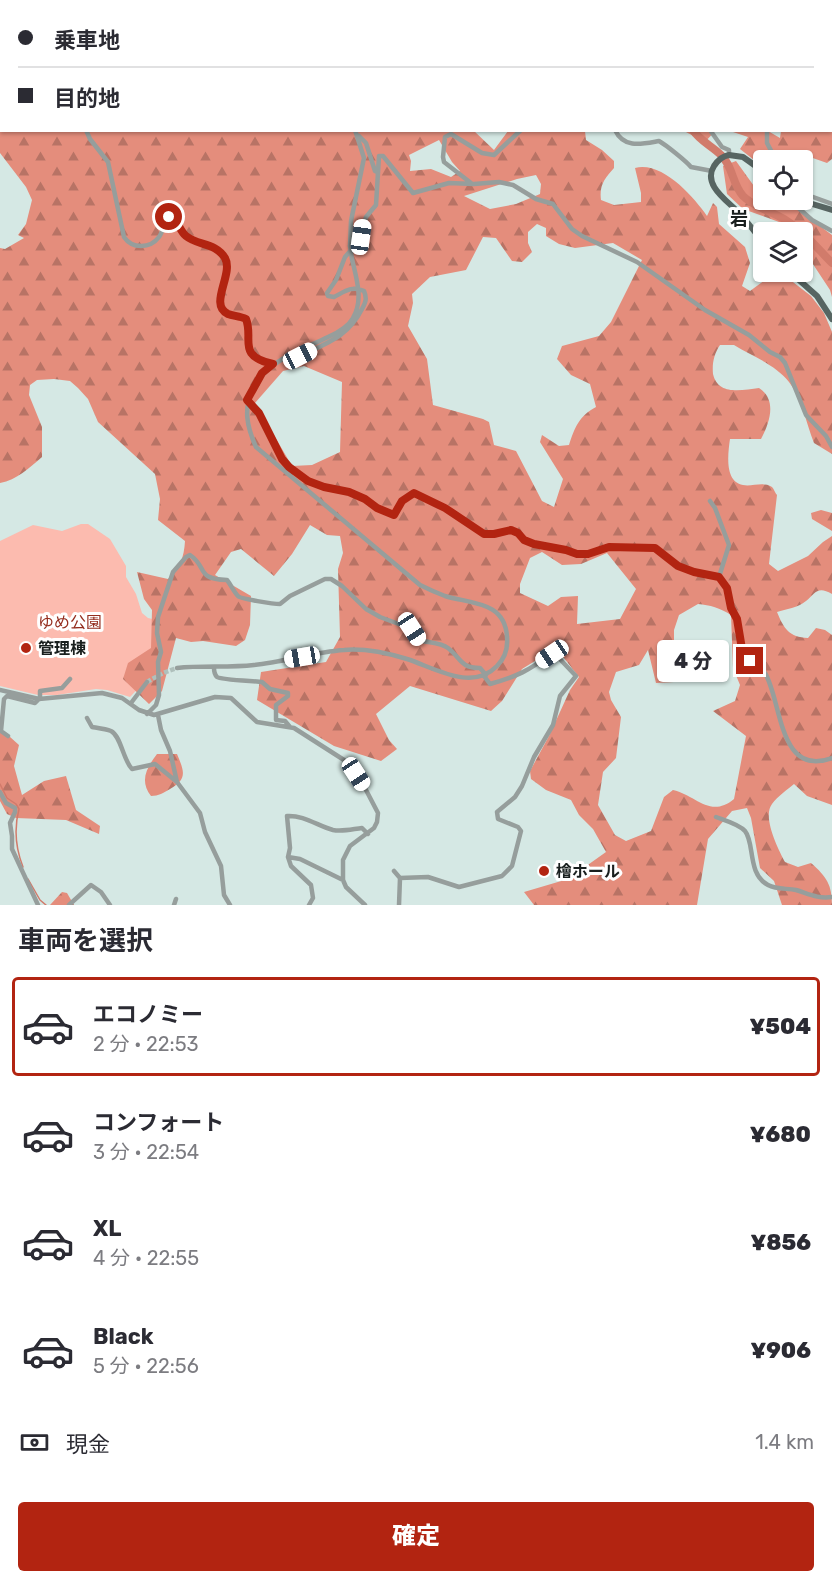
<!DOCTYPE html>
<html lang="ja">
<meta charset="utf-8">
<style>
body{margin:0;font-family:Rubik,"Noto Sans JP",sans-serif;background:#f2f2f3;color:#2b2b33;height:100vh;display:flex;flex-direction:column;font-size:22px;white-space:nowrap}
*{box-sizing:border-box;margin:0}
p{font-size:20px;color:#7c7c81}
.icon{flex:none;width:33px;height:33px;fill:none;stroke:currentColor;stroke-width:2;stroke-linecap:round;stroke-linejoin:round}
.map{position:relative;height:905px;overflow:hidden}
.details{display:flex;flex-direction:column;background:#fff;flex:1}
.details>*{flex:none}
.hud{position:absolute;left:0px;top:0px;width:832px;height:132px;box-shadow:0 2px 4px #0004;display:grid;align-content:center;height:132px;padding:0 18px;background:#fff}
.fabs{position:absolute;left:753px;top:150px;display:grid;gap:12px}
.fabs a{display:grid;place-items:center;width:60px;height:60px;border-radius:6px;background:#fff;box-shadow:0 2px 4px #0004;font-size:30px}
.end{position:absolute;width:27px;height:27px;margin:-14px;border:8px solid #b22411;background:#fff;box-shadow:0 0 0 3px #fff}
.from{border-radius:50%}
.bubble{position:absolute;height:42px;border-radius:6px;background:#fff;box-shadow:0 2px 4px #0004;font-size:20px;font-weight:800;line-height:42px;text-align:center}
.car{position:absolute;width:18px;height:36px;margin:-18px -9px;border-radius:8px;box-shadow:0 0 4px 2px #0007;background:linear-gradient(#fff 24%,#345 0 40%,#fff 0 76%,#345 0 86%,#fff 0)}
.hud b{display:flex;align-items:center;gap:21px;height:57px;font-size:22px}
.hud b+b{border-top:2px solid #e1e1e2}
.hud i{width:15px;height:15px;background:#2b2b33}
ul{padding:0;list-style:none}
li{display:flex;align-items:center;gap:18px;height:99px;margin:0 12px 9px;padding:0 6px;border:3px solid transparent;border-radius:6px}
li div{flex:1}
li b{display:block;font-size:22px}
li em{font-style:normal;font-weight:800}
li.selected{border-color:#b22411}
li>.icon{width:54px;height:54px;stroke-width:1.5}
h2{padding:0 18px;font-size:27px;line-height:72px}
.pay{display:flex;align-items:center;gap:15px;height:66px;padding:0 18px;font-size:22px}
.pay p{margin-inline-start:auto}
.action{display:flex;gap:12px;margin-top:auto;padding:12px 18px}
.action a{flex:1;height:69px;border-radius:6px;background:#b22411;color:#fff;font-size:24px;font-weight:800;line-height:69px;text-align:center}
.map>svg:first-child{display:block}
</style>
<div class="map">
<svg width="832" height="905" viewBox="0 0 832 905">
<defs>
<pattern id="forest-firs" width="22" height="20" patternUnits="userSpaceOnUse" patternTransform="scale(1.5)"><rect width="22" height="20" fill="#e48d7c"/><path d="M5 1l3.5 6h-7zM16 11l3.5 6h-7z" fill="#b87365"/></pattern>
</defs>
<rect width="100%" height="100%" fill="#d5e8e4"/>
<!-- green -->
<path fill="#fcbbaf" d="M81 524H88L110 539 126 566V577L136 594 142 613 148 618 157 620 146 680 130 697 107 690 96 689 57 695H38L0 686V541L33 525 62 531Z"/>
<!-- forest -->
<path fill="url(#forest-firs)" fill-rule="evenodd" d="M26 0H680L682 1 28 2Z
M692 0H832V61L831 2H691Z
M832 72V159L827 163 807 156 801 160H764L763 167 740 149 748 137 730 131H768L780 138 781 131 831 130Z
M0 95 2 130H473L494 150 508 131H585L586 140 602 150 614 161V168C605 178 599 185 601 200L614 205 641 202V193L635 168C662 161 693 196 707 216L713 203 717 207 719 224 745 247 750 263 742 286 750 291 776 272H780L811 296 824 313 832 332V454L814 443C806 423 802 398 789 382 776 365 752 356 734 345H720C714 354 712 363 713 374 718 396 742 390 759 388 778 400 769 424 761 439H730C728 453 724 482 743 485 752 487 763 481 772 487 774 489 775 493 777 495L769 564 778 571 808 556 823 542 832 536V594C817 585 815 594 806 601 798 608 786 609 777 612 784 629 789 637 808 638L816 628 825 630 832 635V805L807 796 794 784C787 790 778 796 772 804 762 817 778 849 785 862L798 867 811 863C827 877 832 885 832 905H782L774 881 760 868 751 818 747 808 732 811 708 839 697 905H534L524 892 568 879 606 852 593 829 579 815 571 800 546 790 531 779 530 771 549 736 570 690 579 677 556 648 522 669 502 701 491 711 410 686 376 714 389 740 397 749 381 761 334 746 257 700 261 672 326 662 340 637 338 569 343 553 340 536 327 535 310 525 292 554 274 576 241 549 231 552 215 575 251 596 250 625 245 640 236 646 203 641 191 642 176 638 162 691 149 704 123 679 128 663 151 648 152 610 144 599 137 572 168 579C180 568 184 558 185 541L158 520 160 499 155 474 98 422 88 399 78 388 70 381 54 379 37 380 30 385 29 395 42 427V457C29 468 17 480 0 483V248L5 249 24 238 18 235 26 224 32 200 26 187 0 153ZM439 140 452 162 460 171 451 177 431 169 410 171 411 161 409 155ZM536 175 541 184 540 194 516 204 490 209 464 196 517 179ZM537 224 546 228V236L559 244 575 248 613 243 642 260 611 322 599 336 562 346 557 359 571 375 590 384 596 407C579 416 575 427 569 445L559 446 542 435 540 442 563 479 554 507 542 501 516 451 494 445 489 422 483 419 433 405 427 359 408 326 413 303 412 294 430 277 466 270 483 237 496 238 512 261 522 262 532 252 528 243V232ZM304 366 342 382 340 452 312 465 292 466 255 403 283 371ZM542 552 562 565 581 564 607 553 636 589 620 619 577 624 578 596 561 597 548 606 520 593V584L530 558ZM698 604C710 605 720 608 731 615L733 668 740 685 735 701 713 711 746 736 734 799C710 819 696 795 673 790L664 797 651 831 626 841 615 835 598 805 603 772 616 758 621 717 611 700 609 692 616 672 639 665 648 650 656 683 674 682V630L679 615Z
M716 130 705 142 684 131Z
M736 161 764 200H785L832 235V297L830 290 803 249 802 232H789L779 222 743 209 727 194 723 166Z
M821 510 832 513V531L812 519 811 513Z
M0 728 19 745 14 766 22 795 44 781 66 776 76 810 100 826 99 834 66 820 16 818 7 814 0 801Z
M157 754H177C184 771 188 779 170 789 163 793 159 796 151 796 139 781 147 767 157 754Z
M62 892 67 893 74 905H50Z"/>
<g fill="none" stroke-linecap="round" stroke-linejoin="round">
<!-- stream -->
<path stroke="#d17b6b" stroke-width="1.5" d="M501 0V2
M0 784 7 798 16 804 19 809C14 828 16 849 23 867
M28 879 40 900 46 905"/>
<!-- river -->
<path stroke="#d17b6b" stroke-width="8" d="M693 130C700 141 712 146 721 155 733 166 732 184 743 196 754 207 770 211 784 219 803 230 816 247 832 263"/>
<!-- minor-tunnel -->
<path stroke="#afc0bc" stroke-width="4.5" stroke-dasharray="4.5 2" stroke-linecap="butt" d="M147 682 163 673 177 668"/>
<!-- minor -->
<path stroke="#969e9c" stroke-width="4.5" d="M96 0 97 2
M394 0V2
M789 0 790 2
M831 37 832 38
M831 66 832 65
M86 130 90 139 108 162 124 237C132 249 150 249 159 237 163 232 163 225 166 218L173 217C179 223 180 231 187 237 202 249 220 240 228 267 227 279 211 305 226 314 232 317 240 317 246 319 254 339 236 357 273 364
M615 130C624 149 642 144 659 141 666 145 686 161 691 167L712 171
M710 130 722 147 729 150V155
M767 130V143L776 160
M359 136 366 143 375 171 377 172
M471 183 444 162 443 157 445 137 451 134 482 153 494 155 521 130
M802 193 832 204
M794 200V204L812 220 832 231
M350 246 351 221 364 158 355 130
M296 353 300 356C327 343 348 337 362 309 366 302 367 298 364 291 352 285 344 292 334 297L328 296 327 293 336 280 345 257 359 241 366 217 376 205 379 156H383L413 193 449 183 474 184 499 182 513 185 536 199 553 204 572 229 582 236 637 262 705 310 749 335 770 352 780 357 785 363 806 415 826 436 832 447
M247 401 259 413 282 458 289 467 308 481 324 487 349 492 365 499 377 508 394 515 402 501 414 493 445 508 484 534H494L511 530 518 533 524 540 534 544 566 550 577 554H588L609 547 655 548 678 566 694 572 719 577
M710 501 715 508 729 545 719 577C721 581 724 584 727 588 730 594 729 600 731 606 732 611 736 614 737 618 741 630 739 643 745 654 750 663 760 666 765 673 782 701 778 778 832 758
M177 668C202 665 228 668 254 665 284 662 314 652 344 650 366 648 387 653 407 659 435 668 472 692 497 666 505 658 508 648 507 637 505 601 471 604 445 596 437 593 428 589 420 585L256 447C247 427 243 409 253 389 267 360 300 351 328 337 337 333 348 327 353 318 364 300 356 277 352 259
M214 668C214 671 215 675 217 677 221 680 255 681 262 682L270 689 288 693V696L276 705V720L285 721 290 727
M0 690 39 699 102 693 122 698 139 710 154 715 215 697 231 698 257 722 294 728 344 760 366 790 378 813 377 822 374 828 350 846 343 860V880L346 887 365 905
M40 699V691L62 688 70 679
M131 703 147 682
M147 714 156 705 159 695 158 662 161 652 157 633 158 617 173 572 186 557 190 555C208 567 195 579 227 580 231 585 234 592 238 596 240 599 274 604 280 604L290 596 325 579H331L342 586 366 609 380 617 412 629 419 640C429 643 440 642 448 648 461 658 460 668 480 668L486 675
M158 715 161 730 170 751 177 782 200 813 205 832 221 866 224 895 230 905
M87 718 92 727C98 728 106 729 111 731 121 736 123 760 132 769L155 764 177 782
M8 736 1 731 4 699 7 696 35 703 39 699
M0 792 6 803 15 808V812L10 823 12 836V849L38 905
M716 817C724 820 739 824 745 831 755 843 747 874 768 885 777 890 787 888 796 890 809 894 818 899 832 897
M288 857 291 866 311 885 313 898 309 905
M394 871 400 878 399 905
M400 878 428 877 459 887 502 876 512 866 521 831 518 827 498 819 497 812 515 797 522 786 534 757 553 725 560 696 576 676 555 654H551C528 671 518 676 490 684L484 676
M343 880 300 859 288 857 290 848 287 816C304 815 318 826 333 830 342 832 353 829 362 828L368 834
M69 905 91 885 101 892 110 905
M174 905 176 899"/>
<!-- major -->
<path stroke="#576562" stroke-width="6" d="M764 172 743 157 729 155C723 156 718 160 714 166 702 185 728 201 739 213 748 222 755 233 764 243
M799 200 832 210
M790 272 817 296 832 319"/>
<!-- minor-bridge -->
<path stroke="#969e9c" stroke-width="4.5" d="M350 246 352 259"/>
</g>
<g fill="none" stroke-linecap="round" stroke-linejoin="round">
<!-- route -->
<path stroke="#b22411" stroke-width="8" d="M169 217H173C178 222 180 231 186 236 198 246 215 242 225 258 234 274 208 305 228 314 233 316 240 316 246 319 254 339 236 356 273 364L262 373 247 400 259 413 282 459 289 467 308 481 324 487 349 492 365 499 377 508 394 515 402 501 414 493 445 508 484 534H494L511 530 518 533 524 540 534 544 566 550 577 554H588L609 547 655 548 678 566 694 572 719 577 727 588 731 608 737 619 742 649 750 661"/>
</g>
<!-- markers -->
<g fill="#b22411" stroke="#fff" stroke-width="2">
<circle cx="26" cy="648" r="6"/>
<circle cx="544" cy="871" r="6"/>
</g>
<g text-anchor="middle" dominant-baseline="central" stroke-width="6" stroke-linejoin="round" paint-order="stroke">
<!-- park labels -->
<g font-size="16" fill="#942d1e" stroke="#fff">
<text x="70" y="622">ゆめ公園</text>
</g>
<!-- poi labels -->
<g font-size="16" font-weight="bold" fill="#191f1e" stroke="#fff" text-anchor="start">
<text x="38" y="648">管理棟</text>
<text x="556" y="871">檜ホール</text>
</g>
<!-- neighbourhood labels -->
<g font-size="18" font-weight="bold" fill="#191f1e" stroke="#fff">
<text x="739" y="219">岩</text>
</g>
</g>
</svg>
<div class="fabs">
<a><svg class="icon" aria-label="locate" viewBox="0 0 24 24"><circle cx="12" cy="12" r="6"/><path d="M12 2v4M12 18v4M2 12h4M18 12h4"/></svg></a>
<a><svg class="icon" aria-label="layers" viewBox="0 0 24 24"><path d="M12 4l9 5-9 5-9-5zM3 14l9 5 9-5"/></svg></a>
</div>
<i class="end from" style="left:169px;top:217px"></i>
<i class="end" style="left:750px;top:661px"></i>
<div class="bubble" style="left:657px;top:640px;width:72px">4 分</div>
<i class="car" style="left:361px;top:237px;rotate:8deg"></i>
<i class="car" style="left:300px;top:356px;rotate:63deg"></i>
<i class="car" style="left:412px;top:629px;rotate:147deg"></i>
<i class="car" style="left:552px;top:654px;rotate:236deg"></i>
<i class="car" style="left:302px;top:657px;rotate:260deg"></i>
<i class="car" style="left:356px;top:774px;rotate:147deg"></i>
<div class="hud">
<b><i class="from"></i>乗車地</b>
<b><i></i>目的地</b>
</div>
</div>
<section class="details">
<h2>車両を選択</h2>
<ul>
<li class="selected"><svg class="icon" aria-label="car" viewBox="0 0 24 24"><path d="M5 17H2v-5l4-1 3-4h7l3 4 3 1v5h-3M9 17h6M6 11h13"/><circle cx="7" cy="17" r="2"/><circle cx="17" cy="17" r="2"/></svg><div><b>エコノミー</b><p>2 分 · 22:53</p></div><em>¥504</em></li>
<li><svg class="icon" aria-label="car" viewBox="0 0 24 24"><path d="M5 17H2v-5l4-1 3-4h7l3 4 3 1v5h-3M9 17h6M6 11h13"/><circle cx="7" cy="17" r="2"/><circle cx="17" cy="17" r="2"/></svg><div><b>コンフォート</b><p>3 分 · 22:54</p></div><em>¥680</em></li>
<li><svg class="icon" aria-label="car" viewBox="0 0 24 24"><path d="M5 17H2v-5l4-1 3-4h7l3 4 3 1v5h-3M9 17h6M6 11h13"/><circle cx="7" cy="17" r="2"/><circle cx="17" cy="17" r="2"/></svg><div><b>XL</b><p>4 分 · 22:55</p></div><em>¥856</em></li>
<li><svg class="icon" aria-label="car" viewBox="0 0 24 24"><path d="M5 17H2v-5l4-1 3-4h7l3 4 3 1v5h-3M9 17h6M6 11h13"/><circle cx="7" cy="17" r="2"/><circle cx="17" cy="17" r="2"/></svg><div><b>Black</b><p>5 分 · 22:56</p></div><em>¥906</em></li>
</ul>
<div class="pay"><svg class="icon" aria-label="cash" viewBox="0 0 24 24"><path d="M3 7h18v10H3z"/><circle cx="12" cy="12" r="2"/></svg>現金<p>1.4 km</p></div>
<div class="action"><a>確定</a></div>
</section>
